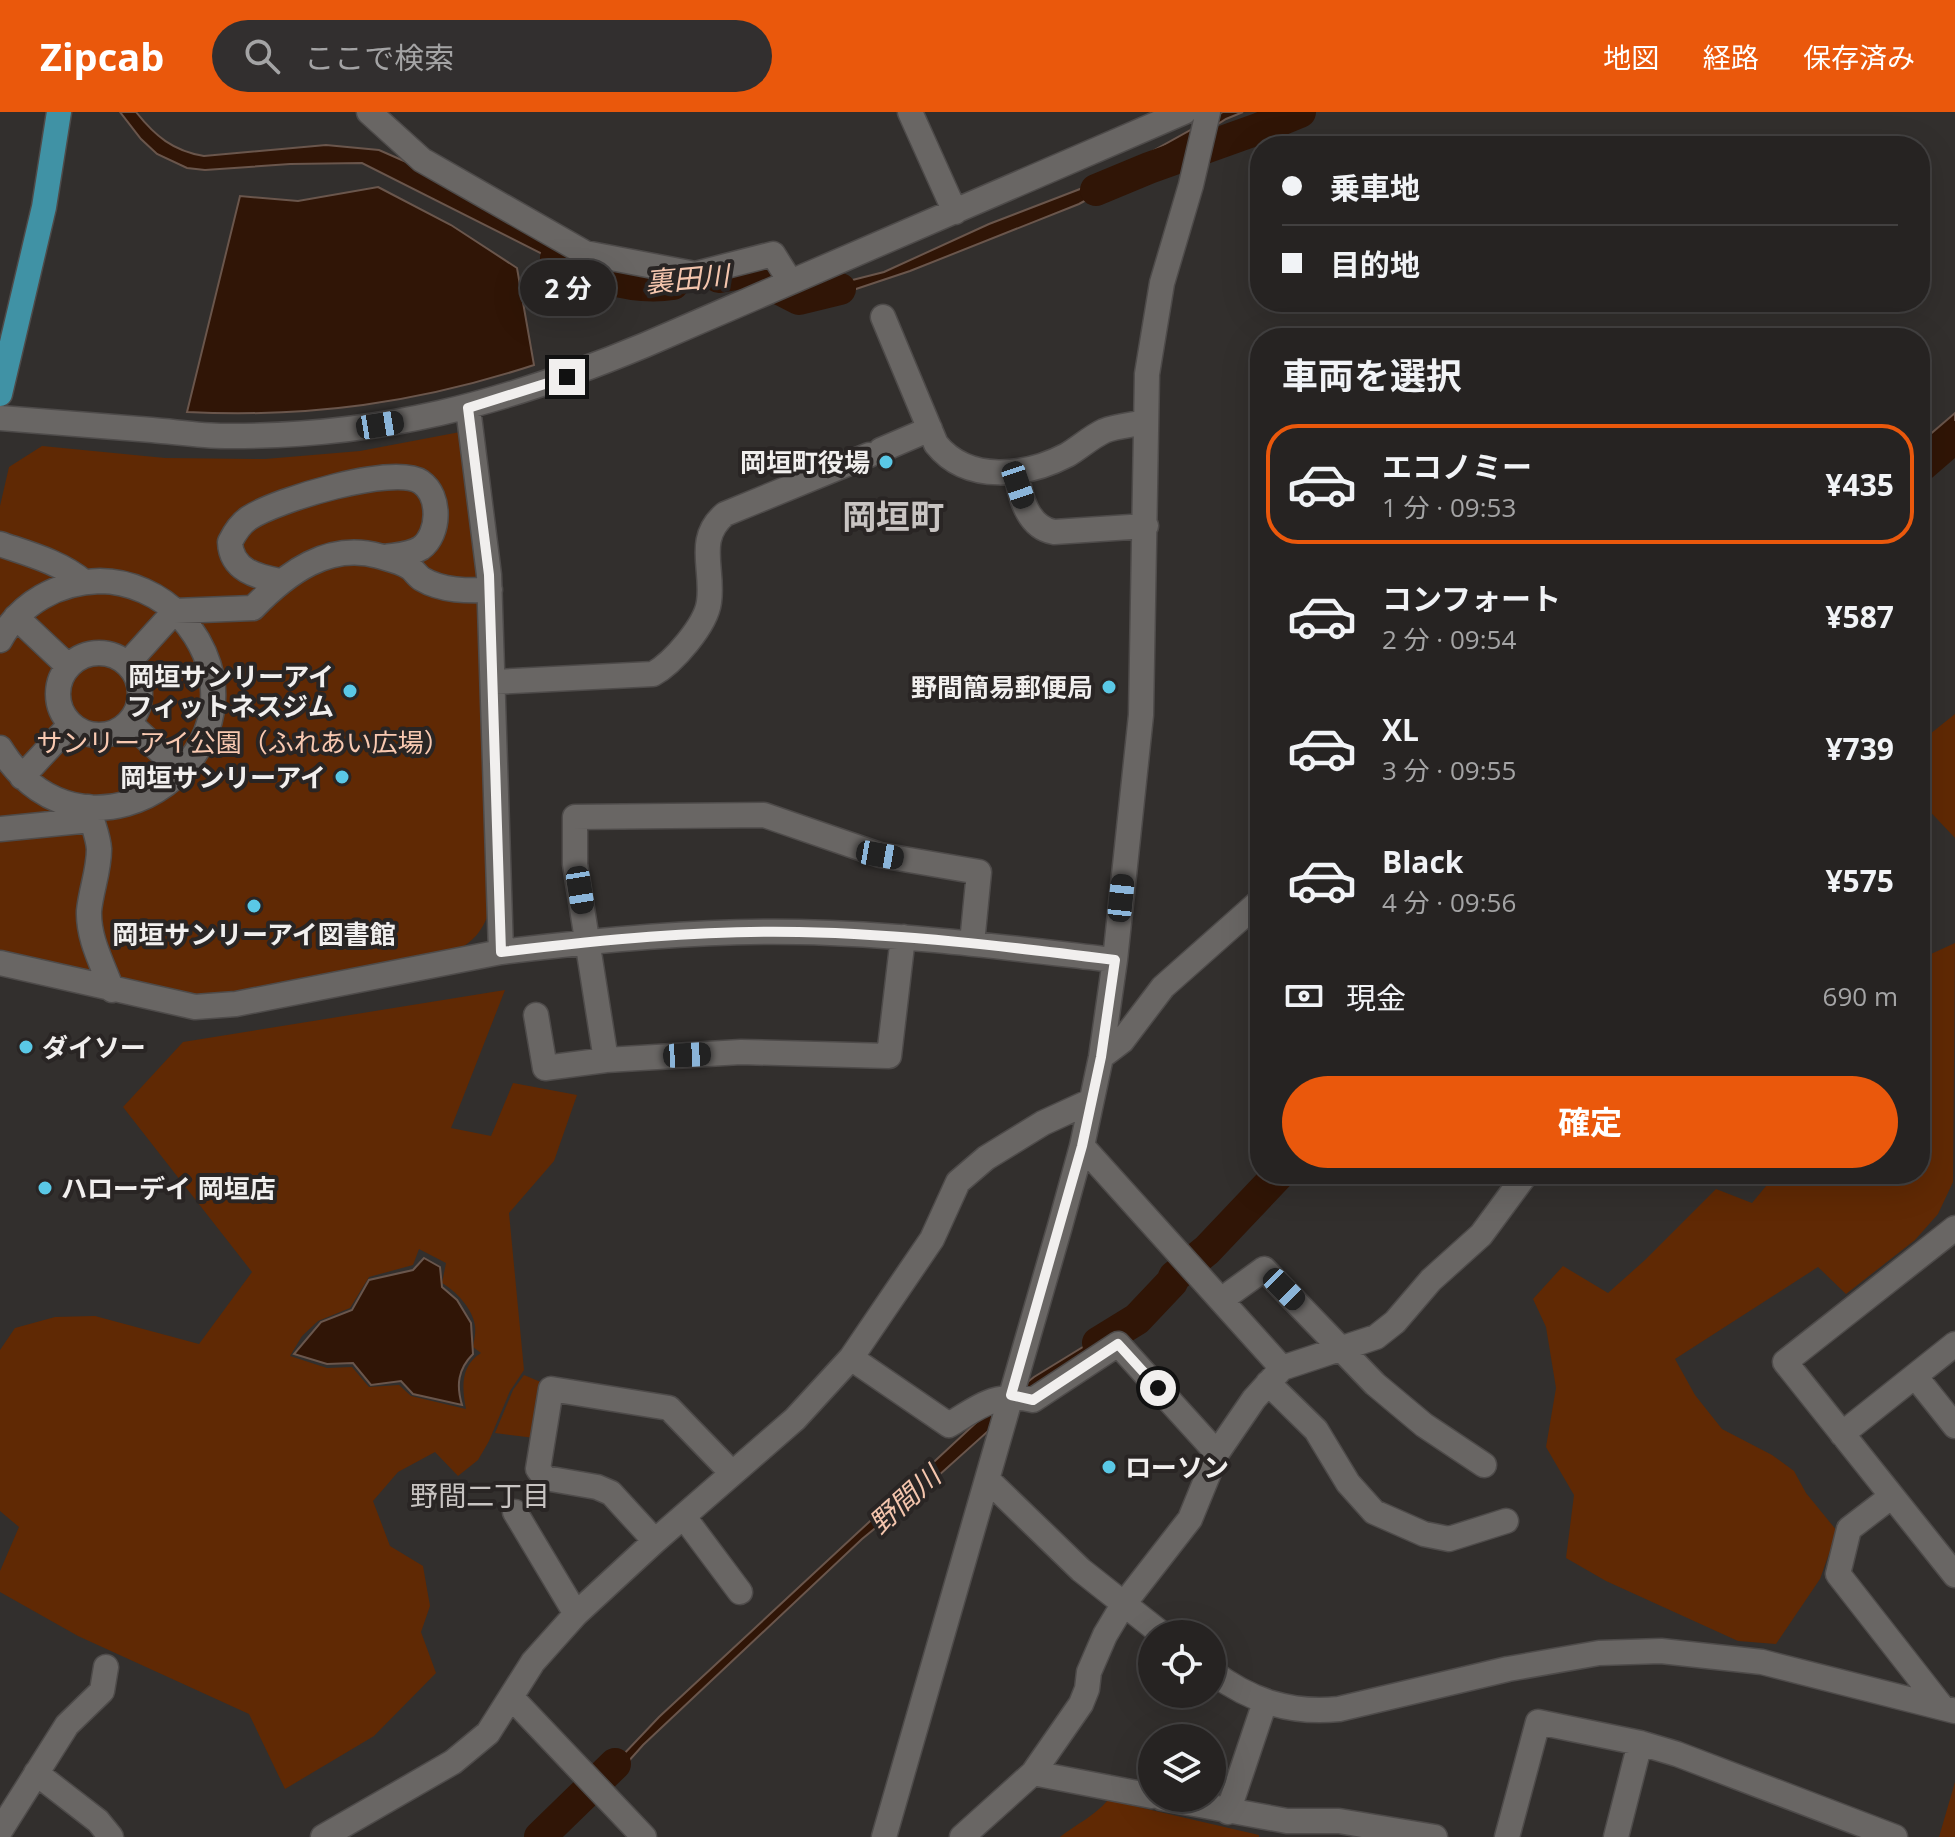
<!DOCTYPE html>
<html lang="ja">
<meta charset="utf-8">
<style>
body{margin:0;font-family:"Open Sans","Noto Sans JP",sans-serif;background:#322f2f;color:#f1f3f6;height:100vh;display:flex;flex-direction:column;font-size:30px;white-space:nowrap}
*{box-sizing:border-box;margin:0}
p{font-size:26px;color:#a4a4a5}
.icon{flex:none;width:44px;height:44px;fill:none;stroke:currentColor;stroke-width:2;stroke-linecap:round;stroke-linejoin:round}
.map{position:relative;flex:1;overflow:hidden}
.drawer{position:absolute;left:1250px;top:216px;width:680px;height:856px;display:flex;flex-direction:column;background:#262322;border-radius:32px;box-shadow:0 8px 32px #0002,0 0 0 2px #424040}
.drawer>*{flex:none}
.guide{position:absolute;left:1250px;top:24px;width:680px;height:176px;border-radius:32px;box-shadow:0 8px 32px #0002,0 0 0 2px #424040;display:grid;align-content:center;height:176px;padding:0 32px;background:#262322}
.tools{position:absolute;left:1138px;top:1508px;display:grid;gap:16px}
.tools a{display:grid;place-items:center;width:88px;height:88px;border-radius:50%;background:#262322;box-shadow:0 8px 32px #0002,0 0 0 2px #424040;font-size:40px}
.end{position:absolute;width:36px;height:36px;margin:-18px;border:10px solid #f1efee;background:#111;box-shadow:0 0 0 4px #111}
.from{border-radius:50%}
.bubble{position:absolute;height:56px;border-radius:28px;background:#262322;box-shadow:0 8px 32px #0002,0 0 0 2px #424040;font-size:26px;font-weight:700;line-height:56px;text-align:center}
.car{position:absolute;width:24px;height:48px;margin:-24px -12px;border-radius:10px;box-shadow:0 0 6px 2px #0007;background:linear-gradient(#222 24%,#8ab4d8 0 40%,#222 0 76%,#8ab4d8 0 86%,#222 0)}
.guide b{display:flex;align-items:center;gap:28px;height:76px;font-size:30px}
.guide b+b{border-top:2px solid #424040}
.guide i{width:20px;height:20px;background:#f1f3f6}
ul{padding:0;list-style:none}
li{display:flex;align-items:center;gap:24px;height:120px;margin:0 16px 12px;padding:0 16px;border:4px solid transparent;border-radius:32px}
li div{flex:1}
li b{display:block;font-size:30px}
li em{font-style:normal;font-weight:700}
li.current{border-color:#ea580c}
li>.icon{width:72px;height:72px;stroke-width:1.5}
h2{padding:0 32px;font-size:36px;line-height:96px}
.pay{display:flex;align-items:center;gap:20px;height:88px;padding:0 32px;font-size:30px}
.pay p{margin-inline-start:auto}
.primary-button{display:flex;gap:16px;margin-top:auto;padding:16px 32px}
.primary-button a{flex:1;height:92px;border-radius:48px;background:#ea580c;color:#fff;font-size:32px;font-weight:700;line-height:92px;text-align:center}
header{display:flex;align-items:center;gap:48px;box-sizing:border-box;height:112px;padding:0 40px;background:#ea580c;color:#fff}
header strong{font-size:38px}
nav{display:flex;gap:44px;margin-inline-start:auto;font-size:28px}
.search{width:560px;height:72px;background:#322f2f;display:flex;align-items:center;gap:20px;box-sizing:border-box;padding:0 28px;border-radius:44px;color:#a4a4a5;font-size:30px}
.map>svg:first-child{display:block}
</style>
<header>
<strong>Zipcab</strong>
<div class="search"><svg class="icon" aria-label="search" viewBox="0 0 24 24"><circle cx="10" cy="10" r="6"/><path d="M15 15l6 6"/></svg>ここで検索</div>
<nav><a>地図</a><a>経路</a><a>保存済み</a></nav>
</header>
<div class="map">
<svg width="1955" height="1725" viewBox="0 0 1955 1725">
<rect width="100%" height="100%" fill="#322f2d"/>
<!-- green -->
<path fill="#602904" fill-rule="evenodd" d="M460 320 477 446 489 800C482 820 473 830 455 839L214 883H190L0 840V394L9 355 42 334 165 346 265 347 360 339Z
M1955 602V726L1920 689V630Z
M1955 831 1953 1070 1938 1102 1915 1128 1846 1182 1818 1155 1675 1247 1695 1283 1722 1317 1772 1343 1794 1359 1806 1381 1837 1419 1820 1467 1776 1532 1738 1529 1606 1469 1566 1446 1574 1383 1546 1335 1556 1276 1546 1215 1533 1187 1563 1154 1608 1181 1645 1148 1716 1077 1752 1091 1776 1062H1920V847Z
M505 878 451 1016 491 1024 513 971 577 983 554 1049 509 1101 524 1258 510 1279 489 1329 478 1348 458 1364 435 1340 398 1360 373 1389 390 1434 423 1454 430 1494 421 1520 436 1561 374 1624 285 1677 249 1602 78 1524 0 1480V1459L19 1415 0 1399V1238L15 1216 55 1205 95 1204 199 1232 252 1160 123 995 183 930ZM419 1137 446 1151 442 1171C456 1179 473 1197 475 1214 476 1221 474 1229 473 1235L481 1241C460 1254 462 1276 466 1297L411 1284 399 1273 369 1275 352 1255 327 1256 290 1244 302 1224 318 1209 350 1196 369 1165 413 1153Z
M524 1263 543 1271 535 1326 495 1321 513 1278Z
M1955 1670V1725H1939Z
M1108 1688 1259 1723V1725H1060C1078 1711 1093 1705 1108 1688Z"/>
<!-- water -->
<path fill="#301506" stroke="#6a564c" stroke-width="2" d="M120 0H136C155 24 173 39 204 44L326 33 379 38 404 49 575 148 745 157 809 179 884 160 989 112 1093 72 1223 0H1243L1226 7 1176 39 1079 92 910 159 823 188 807 190 764 168 745 166 682 181 653 178 618 167 576 159 362 51 290 52 205 58 187 56 157 42 141 27Z
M378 75 451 113 517 156 534 253C418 291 310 306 187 300L240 84 298 89Z
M1955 301V316L1920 346V331Z
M1283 1062H1295L1263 1096 1153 1194 1106 1230 1035 1277 928 1373 862 1427 643 1633 561 1725H545L659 1605 979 1308 1034 1265 1117 1214 1145 1191 1195 1141 1241 1105Z
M424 1146 440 1155 442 1175 457 1188 471 1211 473 1242C458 1257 456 1273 462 1293L413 1282 401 1269 371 1273 353 1251 327 1252 294 1242 321 1210 352 1198 369 1168 413 1158Z"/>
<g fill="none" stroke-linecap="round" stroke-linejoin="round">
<!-- river -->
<path stroke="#301506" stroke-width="32" d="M1096 78 1149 56 1258 17 1300 0
M556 146C591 164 633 178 673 172
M719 165 746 160 799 187 840 177
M1920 355 1955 325
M1098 1231 1137 1207 1172 1170 1174 1165 1207 1138 1279 1062
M540 1725 615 1652"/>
<!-- minor casing -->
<g stroke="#4e4b4a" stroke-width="27">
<path id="minor" d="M369 0 422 48 585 141 695 162 773 142 790 169
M910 0 955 100
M883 205 936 332C968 372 1027 364 1067 343 1079 336 1091 325 1104 319 1116 314 1133 313 1146 310
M0 306C51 310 101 314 152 318 176 320 201 324 225 324 380 325 503 292 645 233L1184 0
M881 338 930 317
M1016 360C1020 384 1027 415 1054 420L1146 414
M0 432C29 442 60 450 84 470
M280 469C257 465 231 458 230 430 235 420 240 412 249 406 276 388 394 352 421 370 441 384 440 422 421 436 410 443 398 443 385 445
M16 505 68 554
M0 528C20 491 58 470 100 469 129 469 161 483 181 505 291 630 91 782 0 636
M58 582a41 41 0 1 1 82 0a41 41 0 1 1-82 0Z
M127 552 175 499 253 496C287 461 328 430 379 444 389 447 400 449 409 455 414 458 417 464 422 467 442 479 468 479 490 478
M494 570 653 562C673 551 706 513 709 490 714 457 695 427 725 402L869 343
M129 611 182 659
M22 665 71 612
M89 695C91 710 98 722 99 737 99 759 91 778 89 799 88 827 103 853 112 878
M0 717 91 708
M501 840C600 828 699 818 799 820 905 822 1010 836 1115 848
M0 851 195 895 236 892 501 840 489 463 468 296
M536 903 545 956 606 948 741 940 889 944 903 825
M1101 945 1122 929 1163 875 1260 789
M606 948 575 752V705L764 703 880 743 979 760 972 831
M1082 1034 1282 1256
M1955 1116 1785 1250 1955 1463
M1221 1188 1264 1157 1375 1272 1424 1313 1484 1353
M851 1246 949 1313C980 1294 995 1280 1033 1288L1118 1232 1217 1341
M1915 1264 1955 1314
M1268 1271 1316 1318 1348 1371 1374 1400 1424 1422 1449 1427 1506 1409
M1842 1322 1955 1232
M988 1368 1081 1458 1162 1522
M1892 1384 1849 1417 1838 1462 1942 1595
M515 1400 576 1502
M684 1405 740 1480
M655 1429 611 1381 597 1375 545 1366 538 1357 551 1277 669 1296 732 1361
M1212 1560C1251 1589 1291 1602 1339 1597L1508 1557 1599 1541 1661 1539 1762 1550 1955 1599
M511 1585 644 1725
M36 1661 98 1709 111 1725
M1033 1661 1152 1684
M1162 1686 1287 1709H1339L1435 1725
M1228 1700 1265 1590
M0 1719 67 1613 102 1579 106 1555
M323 1725 453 1650 488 1621 533 1550 576 1502 655 1429 795 1307 851 1246 932 1127 958 1070 986 1046 1043 1011 1091 989
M884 1725 1060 1114 1082 1034 1101 945 1115 848 1141 603 1147 262 1162 171 1191 73 1208 0
M962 1725 1033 1661 1081 1592 1087 1577 1089 1560 1105 1523 1123 1493 1190 1407 1217 1341 1254 1287 1282 1256 1376 1225 1395 1210 1431 1168 1481 1123 1526 1062
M1507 1725 1538 1610 1640 1631 1677 1642 1895 1725
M1616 1725 1640 1631"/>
</g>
<!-- major casing -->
<g stroke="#4e4b4a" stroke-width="27">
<path id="major" d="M0 282 44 95 59 0"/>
</g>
<!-- minor -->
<use href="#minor" stroke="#696664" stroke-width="24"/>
<!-- major -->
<use href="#major" stroke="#4092a5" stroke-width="24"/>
</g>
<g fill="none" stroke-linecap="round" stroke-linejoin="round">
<!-- route -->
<path stroke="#f1efee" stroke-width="10" d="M567 265 468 296 489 463 501 840C600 828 699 818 799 820 905 822 1010 835 1115 848L1101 945 1082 1034 1011 1283 1033 1288 1118 1232 1158 1276"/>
</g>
<!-- markers -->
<g fill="#5ac8e6" stroke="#292524" stroke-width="3">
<circle cx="886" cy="350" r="8"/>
<circle cx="1109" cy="575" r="8"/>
<circle cx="350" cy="579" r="8"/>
<circle cx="342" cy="665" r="8"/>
<circle cx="254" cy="794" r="8"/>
<circle cx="26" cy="935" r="8"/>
<circle cx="45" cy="1076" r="8"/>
<circle cx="1109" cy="1355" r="8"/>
</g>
<g text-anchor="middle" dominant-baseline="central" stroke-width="8" stroke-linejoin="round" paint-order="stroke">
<!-- poi labels -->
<g font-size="26" font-weight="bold" fill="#f1efee" stroke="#292524" text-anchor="end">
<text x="870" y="350">岡垣町役場</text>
<text x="334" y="564">岡垣サンリーアイ<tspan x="334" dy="30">フィットネスジム</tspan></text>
<text x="1093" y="575">野間簡易郵便局</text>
<text x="326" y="665">岡垣サンリーアイ</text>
<text x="254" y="822" text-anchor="middle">岡垣サンリーアイ図書館</text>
<text x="42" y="935" text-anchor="start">ダイソー</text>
<text x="61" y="1076" text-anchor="start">ハローデイ 岡垣店</text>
<text x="1125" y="1355" text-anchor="start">ローソン</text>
</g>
<!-- park labels -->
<g font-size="26" fill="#f9c9b1" stroke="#292524">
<text x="243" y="630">サンリーアイ公園（ふれあい広場）</text>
</g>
<!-- water labels -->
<g font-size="28" font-style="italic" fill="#f4c5ad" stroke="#292524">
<text transform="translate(687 166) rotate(-5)">裏田川</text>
<text transform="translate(904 1387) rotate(-42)">野間川</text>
</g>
<!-- neighbourhood labels -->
<g font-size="28" fill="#c8c4c2" stroke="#292524">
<text x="480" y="1383">野間二丁目</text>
</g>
<!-- district labels -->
<g font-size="34" font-weight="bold" fill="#c8c4c2" stroke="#292524">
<text x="893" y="404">岡垣町</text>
</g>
</g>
</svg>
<div class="tools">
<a><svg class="icon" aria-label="locate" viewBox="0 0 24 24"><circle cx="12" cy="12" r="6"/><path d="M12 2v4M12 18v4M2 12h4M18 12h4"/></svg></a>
<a><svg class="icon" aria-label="layers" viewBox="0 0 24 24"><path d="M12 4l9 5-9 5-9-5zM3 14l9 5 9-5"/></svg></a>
</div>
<i class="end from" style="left:1158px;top:1276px"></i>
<i class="end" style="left:567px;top:265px"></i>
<div class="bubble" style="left:520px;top:148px;width:96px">2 分</div>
<i class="car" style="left:380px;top:313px;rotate:81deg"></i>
<i class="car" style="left:1018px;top:373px;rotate:161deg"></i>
<i class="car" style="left:880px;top:743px;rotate:100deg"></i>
<i class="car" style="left:580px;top:778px;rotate:171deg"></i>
<i class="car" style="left:1121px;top:786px;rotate:6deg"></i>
<i class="car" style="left:687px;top:943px;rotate:87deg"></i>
<i class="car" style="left:1284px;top:1177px;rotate:135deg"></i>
<div class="guide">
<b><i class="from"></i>乗車地</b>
<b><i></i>目的地</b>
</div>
<section class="drawer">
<h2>車両を選択</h2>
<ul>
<li class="current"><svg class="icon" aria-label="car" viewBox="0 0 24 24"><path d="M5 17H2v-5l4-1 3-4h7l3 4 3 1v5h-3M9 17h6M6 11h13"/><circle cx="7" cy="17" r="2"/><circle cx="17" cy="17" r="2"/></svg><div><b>エコノミー</b><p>1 分 · 09:53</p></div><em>¥435</em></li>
<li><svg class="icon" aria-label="car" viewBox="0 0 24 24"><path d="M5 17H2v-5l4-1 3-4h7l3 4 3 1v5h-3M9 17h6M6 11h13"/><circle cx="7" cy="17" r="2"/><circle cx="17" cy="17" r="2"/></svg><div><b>コンフォート</b><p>2 分 · 09:54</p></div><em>¥587</em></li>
<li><svg class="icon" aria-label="car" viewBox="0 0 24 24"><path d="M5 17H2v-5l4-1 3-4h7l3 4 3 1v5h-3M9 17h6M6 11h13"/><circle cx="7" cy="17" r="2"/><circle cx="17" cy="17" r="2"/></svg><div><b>XL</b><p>3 分 · 09:55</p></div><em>¥739</em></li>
<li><svg class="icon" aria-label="car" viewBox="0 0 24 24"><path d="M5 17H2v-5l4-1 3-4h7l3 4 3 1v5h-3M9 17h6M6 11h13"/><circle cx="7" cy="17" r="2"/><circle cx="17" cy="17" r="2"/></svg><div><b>Black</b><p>4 分 · 09:56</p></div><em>¥575</em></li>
</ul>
<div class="pay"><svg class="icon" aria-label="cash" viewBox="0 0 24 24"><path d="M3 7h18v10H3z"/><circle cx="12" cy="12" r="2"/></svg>現金<p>690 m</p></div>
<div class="primary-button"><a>確定</a></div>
</section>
</div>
